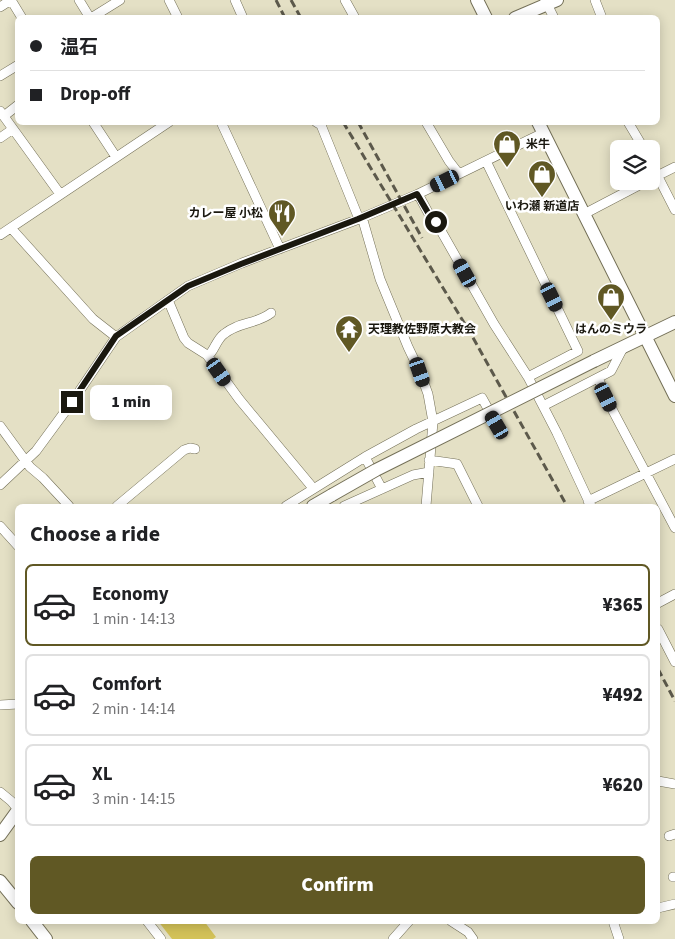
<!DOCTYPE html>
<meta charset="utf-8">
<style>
body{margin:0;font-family:"Source Sans 3","Noto Sans JP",sans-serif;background:#f2f2f2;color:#202124;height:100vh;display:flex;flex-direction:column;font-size:19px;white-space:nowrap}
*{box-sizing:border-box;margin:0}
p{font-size:16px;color:#757577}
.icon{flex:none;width:28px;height:28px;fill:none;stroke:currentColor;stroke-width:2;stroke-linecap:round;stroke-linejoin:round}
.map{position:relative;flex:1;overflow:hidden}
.sheet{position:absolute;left:15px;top:504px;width:645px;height:420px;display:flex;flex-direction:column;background:#fff;border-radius:8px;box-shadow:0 2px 12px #0003}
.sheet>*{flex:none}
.banner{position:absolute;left:15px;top:15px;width:645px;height:110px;border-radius:8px;box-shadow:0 2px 12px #0003;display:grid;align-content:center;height:110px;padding:0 15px;background:#fff}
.controls{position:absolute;left:610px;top:140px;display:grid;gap:10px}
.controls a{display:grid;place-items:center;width:50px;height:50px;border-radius:8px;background:#fff;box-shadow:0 2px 12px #0003;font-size:25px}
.end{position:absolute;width:22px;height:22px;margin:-11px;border:6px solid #1a180f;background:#fff;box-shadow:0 0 0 2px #fff}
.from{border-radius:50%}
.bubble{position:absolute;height:35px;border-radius:8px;background:#fff;box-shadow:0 2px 12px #0003;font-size:16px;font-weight:800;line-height:35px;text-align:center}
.car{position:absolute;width:15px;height:30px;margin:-15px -8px;border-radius:6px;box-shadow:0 0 4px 1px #0007;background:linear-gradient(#222 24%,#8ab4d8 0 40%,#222 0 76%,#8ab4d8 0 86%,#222 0)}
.banner b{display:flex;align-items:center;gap:18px;height:48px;font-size:19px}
.banner b+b{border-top:1px solid #e0e0e0}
.banner i{width:12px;height:12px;background:#202124}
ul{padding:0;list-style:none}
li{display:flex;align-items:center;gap:15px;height:82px;margin:0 10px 8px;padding:0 5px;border:2px solid #e0e0e0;border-radius:8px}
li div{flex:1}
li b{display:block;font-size:19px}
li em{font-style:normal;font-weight:800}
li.on{border-color:#605824}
li>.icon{width:45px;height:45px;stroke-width:1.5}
h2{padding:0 15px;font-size:22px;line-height:60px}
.primary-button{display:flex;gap:10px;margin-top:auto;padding:10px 15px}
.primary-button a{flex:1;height:58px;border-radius:8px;background:#605824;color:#fff;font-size:20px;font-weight:800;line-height:58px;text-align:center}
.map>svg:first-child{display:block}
</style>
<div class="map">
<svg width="675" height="939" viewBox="0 0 675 939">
<rect width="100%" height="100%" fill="#e4e0c5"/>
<!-- green -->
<path fill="#d3c258" d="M158 921H204L216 937 213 939H172Z"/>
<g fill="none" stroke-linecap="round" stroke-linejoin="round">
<!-- street casing -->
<g stroke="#747058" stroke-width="10">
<path id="street" d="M11 0 22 18
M79 0 90 18
M169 0 178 18
M235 0 243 18
M345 0 355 18
M545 0 554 18
M595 0 602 18
M0 7 11 0
M91 18 120 0
M0 76 18 65
M0 111 60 194
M4 116 18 105
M93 122 116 157
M221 122 280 249
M316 122 321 125 359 219
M426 122 449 161 459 174
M628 122 644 149
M0 138 13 129
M486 161 578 351 528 377
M651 163 675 210
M653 178 675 167
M418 194 430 216 436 222 494 324 528 377 557 433 591 506
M584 214 647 181
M362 217 380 279 408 347 420 372 428 394 433 422 426 506
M11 228 93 319 116 337
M0 235 169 122
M168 300 184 338 188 343 207 355 239 399 313 488
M208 356C215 350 216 340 224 334 238 322 257 324 271 313
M598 378 613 411 675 528
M543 406 611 371 624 346
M0 426 30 467 43 478 69 506
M365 457 382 489
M429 460 457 464 478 506
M0 485 36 451 72 402 116 337 188 286 242 263 359 219 418 194 543 133
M588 501 675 459
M117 506 184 450 190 448 195 449
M286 506 365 457 416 429 482 398 497 425
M344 506 413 475 429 472
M0 526 18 546
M658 603 675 594
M658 629 675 662
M0 705 18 704
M658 781 675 784
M0 792 11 801 18 809
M669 836 675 834
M673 877H675
M658 908 675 904
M147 921 161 939
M451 921 468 932 473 939
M613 921 619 939
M393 939 409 921"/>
</g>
<!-- secondary casing -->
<g stroke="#747058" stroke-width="14">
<path id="secondary" d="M477 0 486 18
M515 18 557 0
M538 122 675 396
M594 361 675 322
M313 506 332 495
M0 835 18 810
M0 881 18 903
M32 921 46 939"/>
</g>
<!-- street -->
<use href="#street" stroke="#fff" stroke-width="9"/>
<!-- secondary -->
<use href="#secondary" stroke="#fff" stroke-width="12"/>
<!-- rail -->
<path stroke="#5c594b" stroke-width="3" stroke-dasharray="8 4" stroke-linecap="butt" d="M276 0 285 18
M291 0 301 18
M343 122 472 336 567 506
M358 122 422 238
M658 669 675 701"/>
<!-- secondary-bridge casing -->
<g stroke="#747058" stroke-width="14" stroke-linecap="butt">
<path id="secondary-bridge" d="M332 495 376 470 594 361"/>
</g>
<!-- secondary-bridge -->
<use href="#secondary-bridge" stroke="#fff" stroke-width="12"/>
</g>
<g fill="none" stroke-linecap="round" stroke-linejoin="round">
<!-- route -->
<path stroke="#1a180f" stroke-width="6" d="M72 402 116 336 188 286 241 264 358 219 417 194 430 216 436 222"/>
</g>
<!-- icons -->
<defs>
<g id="shop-pin" transform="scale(1.4375)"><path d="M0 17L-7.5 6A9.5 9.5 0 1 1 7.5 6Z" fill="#605824" stroke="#fff"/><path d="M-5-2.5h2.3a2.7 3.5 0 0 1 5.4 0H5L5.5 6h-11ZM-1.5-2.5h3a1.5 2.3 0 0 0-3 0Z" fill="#fff"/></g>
<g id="restaurant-pin" transform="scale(1.4375)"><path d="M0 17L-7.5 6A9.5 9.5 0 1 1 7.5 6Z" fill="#605824" stroke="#fff"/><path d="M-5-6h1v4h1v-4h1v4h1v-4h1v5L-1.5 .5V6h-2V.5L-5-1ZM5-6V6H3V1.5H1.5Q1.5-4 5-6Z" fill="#fff"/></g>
<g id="temple-pin" transform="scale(1.4375)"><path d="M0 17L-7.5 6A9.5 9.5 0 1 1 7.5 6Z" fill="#605824" stroke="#fff"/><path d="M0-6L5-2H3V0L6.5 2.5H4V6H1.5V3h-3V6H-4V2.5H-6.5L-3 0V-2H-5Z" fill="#fff"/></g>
</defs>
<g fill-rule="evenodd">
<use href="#shop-pin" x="507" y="144"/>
<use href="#shop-pin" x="542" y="174"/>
<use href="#restaurant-pin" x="282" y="213"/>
<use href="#shop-pin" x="611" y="297"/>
<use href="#temple-pin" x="349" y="329"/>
</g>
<g text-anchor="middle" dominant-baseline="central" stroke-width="5" stroke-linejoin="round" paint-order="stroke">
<!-- poi labels -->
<g font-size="12" font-weight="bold" fill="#1a180f" stroke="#fff" text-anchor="start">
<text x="526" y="144">米牛</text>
<text x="542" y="206" text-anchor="middle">いわ瀬 新道店</text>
<text x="263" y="213" text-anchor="end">カレー屋 小松</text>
<text x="368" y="329">天理教佐野原大教会</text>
<text x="611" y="329" text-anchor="middle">はんのミウラ</text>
</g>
</g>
</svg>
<div class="controls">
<a><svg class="icon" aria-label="layers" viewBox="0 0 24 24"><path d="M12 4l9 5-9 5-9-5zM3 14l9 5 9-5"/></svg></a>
</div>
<i class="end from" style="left:436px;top:222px"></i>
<i class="end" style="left:72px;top:402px"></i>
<div class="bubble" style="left:90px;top:385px;width:82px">1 min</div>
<i class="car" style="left:445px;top:181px;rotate:244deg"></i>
<i class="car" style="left:465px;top:273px;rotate:331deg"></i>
<i class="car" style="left:552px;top:297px;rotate:154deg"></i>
<i class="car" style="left:219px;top:372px;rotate:145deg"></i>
<i class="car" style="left:420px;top:372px;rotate:161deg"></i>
<i class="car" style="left:606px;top:397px;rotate:154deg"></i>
<i class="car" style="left:497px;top:425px;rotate:330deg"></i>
<div class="banner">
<b><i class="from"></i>温石</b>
<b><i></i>Drop-off</b>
</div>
<section class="sheet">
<h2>Choose a ride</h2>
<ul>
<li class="on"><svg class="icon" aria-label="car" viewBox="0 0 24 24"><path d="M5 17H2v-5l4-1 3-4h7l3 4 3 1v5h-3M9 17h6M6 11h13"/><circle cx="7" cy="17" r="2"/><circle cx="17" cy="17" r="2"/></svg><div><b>Economy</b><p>1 min · 14:13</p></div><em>¥365</em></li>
<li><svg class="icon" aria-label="car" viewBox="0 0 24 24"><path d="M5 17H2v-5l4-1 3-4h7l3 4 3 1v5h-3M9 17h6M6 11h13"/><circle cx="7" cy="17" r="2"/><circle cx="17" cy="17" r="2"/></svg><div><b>Comfort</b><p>2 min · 14:14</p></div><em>¥492</em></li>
<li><svg class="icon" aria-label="car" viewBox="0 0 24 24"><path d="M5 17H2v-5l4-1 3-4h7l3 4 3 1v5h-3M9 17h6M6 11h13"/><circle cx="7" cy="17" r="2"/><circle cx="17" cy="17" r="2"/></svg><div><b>XL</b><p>3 min · 14:15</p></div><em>¥620</em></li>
</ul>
<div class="primary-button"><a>Confirm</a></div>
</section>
</div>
